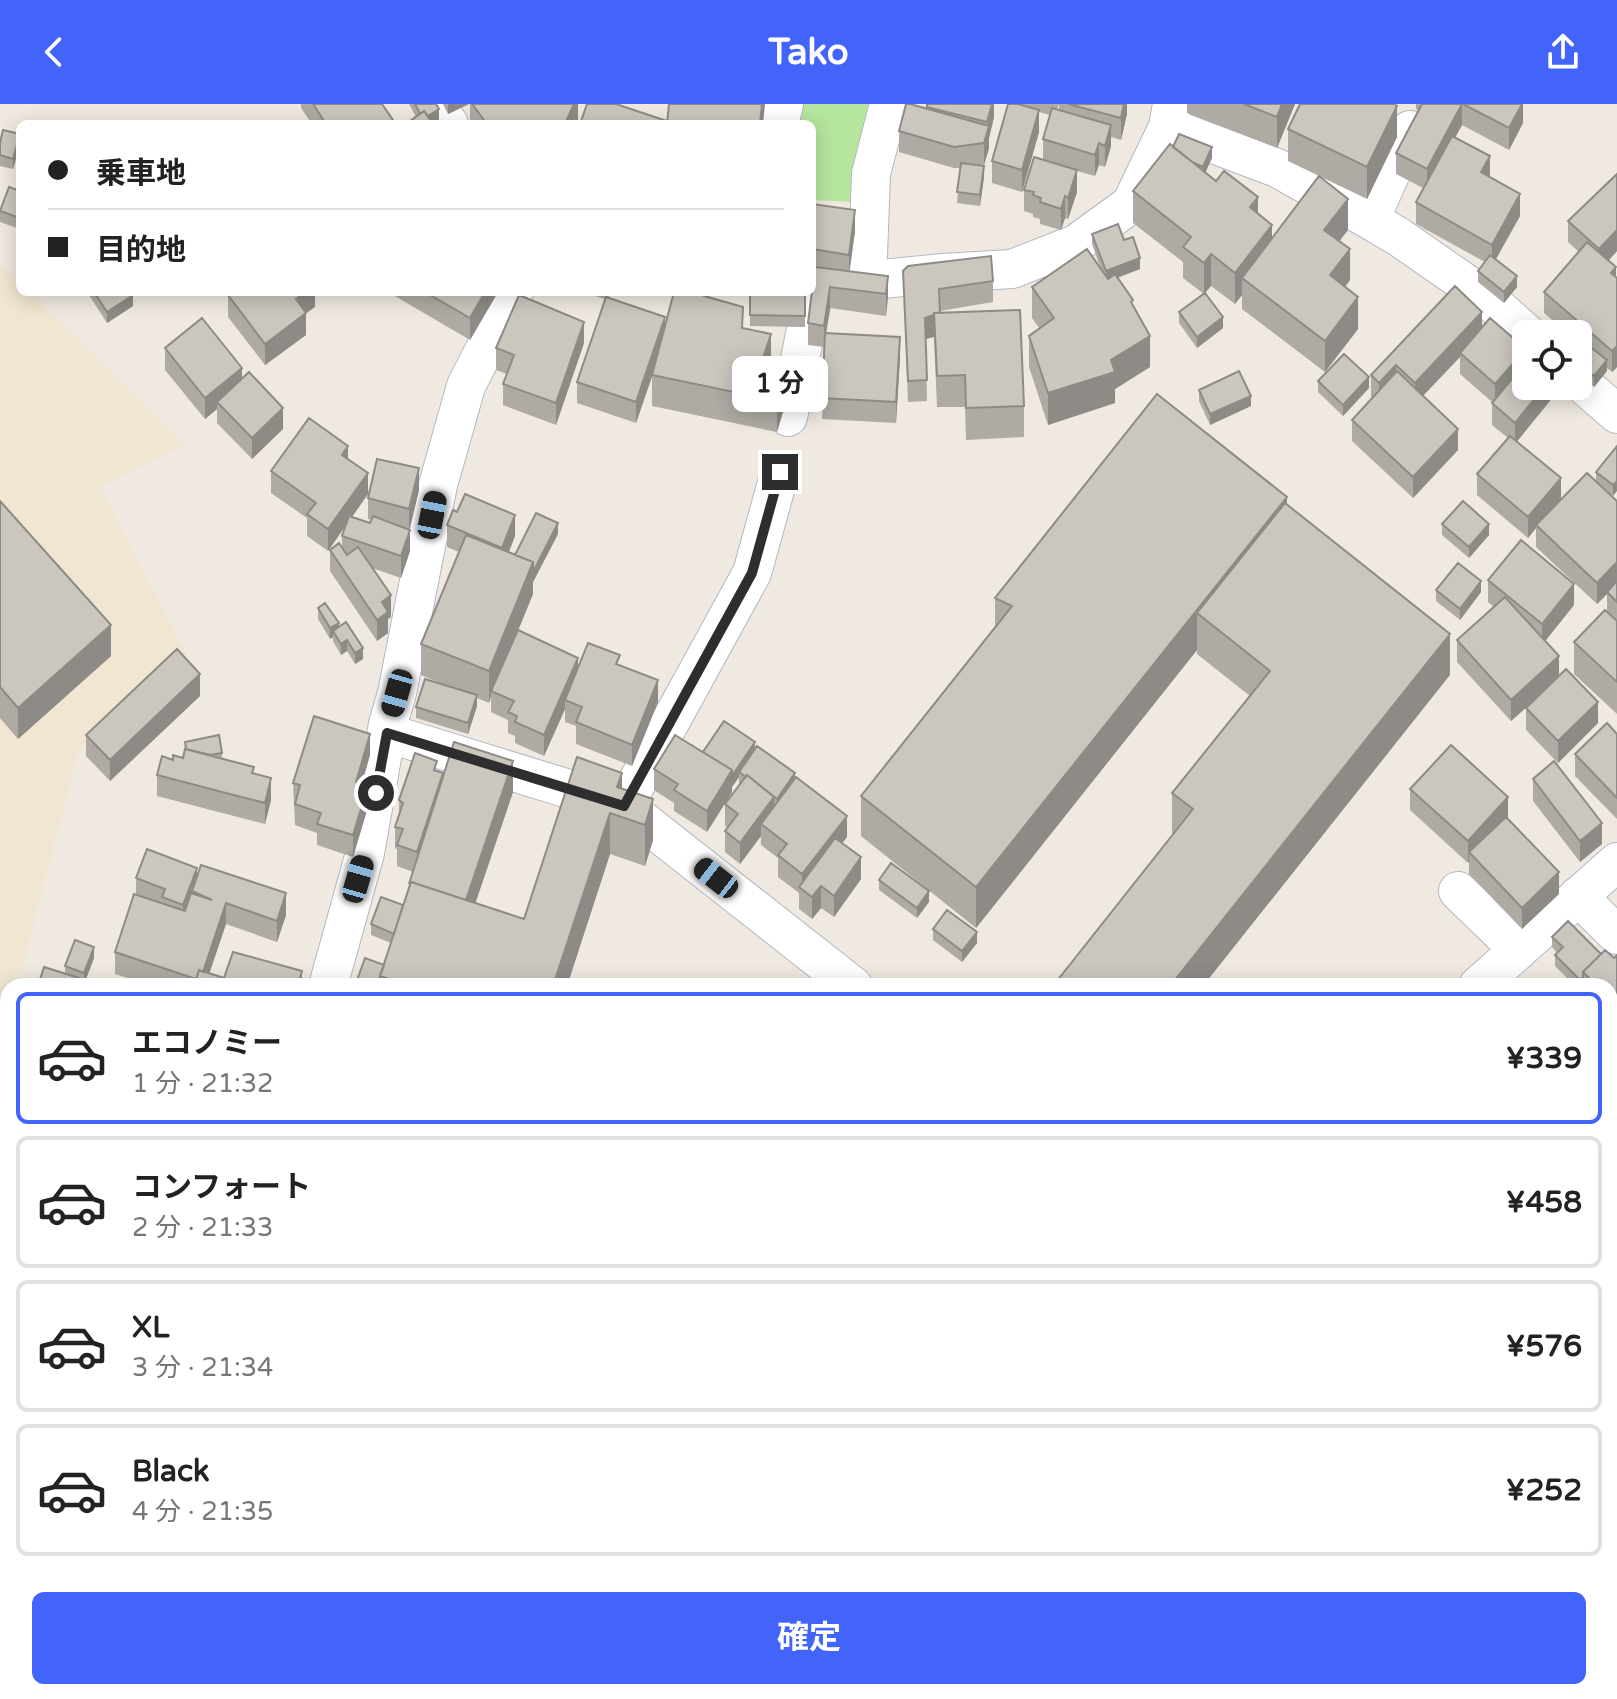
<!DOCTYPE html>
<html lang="ja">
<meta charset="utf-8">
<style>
body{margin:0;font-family:"Varela Round","Noto Sans JP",sans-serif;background:#f2f2f2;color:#222;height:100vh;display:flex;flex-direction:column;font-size:30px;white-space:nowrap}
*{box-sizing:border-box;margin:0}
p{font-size:26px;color:#767676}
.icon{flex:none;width:44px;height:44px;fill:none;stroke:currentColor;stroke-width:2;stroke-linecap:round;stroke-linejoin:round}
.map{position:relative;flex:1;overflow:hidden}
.details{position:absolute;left:0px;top:874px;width:1618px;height:722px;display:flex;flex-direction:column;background:#fff;border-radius:24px 24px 0 0;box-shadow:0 4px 20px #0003}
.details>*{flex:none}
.guide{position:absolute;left:16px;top:16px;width:800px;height:176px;border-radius:12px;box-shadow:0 4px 20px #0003;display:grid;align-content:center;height:176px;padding:0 32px;background:#fff}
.fabs{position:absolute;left:1512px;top:216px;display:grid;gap:16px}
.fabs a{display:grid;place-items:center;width:80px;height:80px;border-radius:12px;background:#fff;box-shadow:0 4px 20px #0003;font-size:40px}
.end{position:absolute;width:36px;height:36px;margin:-18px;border:10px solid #2e2e2e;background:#fff;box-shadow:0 0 0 4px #fff}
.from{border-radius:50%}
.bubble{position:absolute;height:56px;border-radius:12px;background:#fff;box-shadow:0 4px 20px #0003;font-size:26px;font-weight:700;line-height:56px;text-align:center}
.car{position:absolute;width:24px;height:48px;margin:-24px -12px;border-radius:10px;box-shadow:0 0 6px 2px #0007;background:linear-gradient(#222 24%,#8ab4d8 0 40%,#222 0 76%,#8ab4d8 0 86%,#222 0)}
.guide b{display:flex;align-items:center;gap:28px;height:76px;font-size:30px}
.guide b+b{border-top:2px solid #e0e0e0}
.guide i{width:20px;height:20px;background:#222}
ul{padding:14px 0 0;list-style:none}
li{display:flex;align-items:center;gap:24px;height:132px;margin:0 16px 12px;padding:0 16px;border:4px solid #e0e0e0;border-radius:12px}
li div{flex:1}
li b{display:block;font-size:30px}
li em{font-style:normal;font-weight:700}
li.on{border-color:#4264fb}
li>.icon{width:72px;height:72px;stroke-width:1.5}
.primary-button{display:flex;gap:16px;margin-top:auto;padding:16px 32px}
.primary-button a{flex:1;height:92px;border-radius:12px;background:#4264fb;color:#fff;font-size:32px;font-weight:700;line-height:92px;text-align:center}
header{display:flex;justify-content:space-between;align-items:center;height:104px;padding:0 32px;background:#4264fb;color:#fff;font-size:36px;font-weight:700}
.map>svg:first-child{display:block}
</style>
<header><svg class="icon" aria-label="back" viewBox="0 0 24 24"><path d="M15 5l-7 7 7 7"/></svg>Tako<svg class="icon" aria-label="share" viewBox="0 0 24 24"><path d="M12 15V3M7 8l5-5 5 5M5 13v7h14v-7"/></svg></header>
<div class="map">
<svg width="1617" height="1595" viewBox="0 0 1617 1595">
<rect width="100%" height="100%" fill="#efe9e1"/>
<!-- industrial -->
<path fill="#e3e1e8" d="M298 1588H917L911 1595H297Z"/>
<!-- education -->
<path fill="#f0e6d1" d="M0 160 20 179V188H29L186 341 99 382 186 549 78 647 18 882H8V919L0 950Z"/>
<!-- green -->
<path fill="#b6e59e" d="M801 0H876L853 98 812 96V20H796Z
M1128 1588H1343L1337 1595H1122Z"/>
<!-- cemetery -->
<path fill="#c8d9b8" d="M8 1324V1416H0V1329Z"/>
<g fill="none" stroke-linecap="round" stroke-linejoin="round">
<!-- minor casing -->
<g stroke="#b4b7c1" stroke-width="40">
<path id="minor" d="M434 0 449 20
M779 20 784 0
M1168 23 1277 64 1370 116 1399 133 1488 195 1527 230
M1370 116 1410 26
M867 179 871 70 889 0
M812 182 943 169 1012 165 1076 140 1131 100 1168 23 1172 0
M1578 276 1617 310
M788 313 815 182
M387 629 624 702 853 882
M624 702 752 469 780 368
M1458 787 1519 846
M1578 792 1617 831
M328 882 365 749 388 620 397 589 438 381 466 282 514 188
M1478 882 1617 758
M0 1319 8 1313
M1610 1452 1617 1441
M272 1595V1588
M950 1595 957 1588
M1521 1595 1525 1588"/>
</g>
<!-- major casing -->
<g stroke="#c9c9c9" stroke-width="46">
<path id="major" d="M1610 1044H1617
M0 1054H8"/>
</g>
<!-- minor -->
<use href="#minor" stroke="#fff" stroke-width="38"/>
<!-- major -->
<use href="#major" stroke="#f2d163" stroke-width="44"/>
</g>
<!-- wall -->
<path fill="#afaba4" d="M301 0H382L395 20H312L301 4Z
M409 0H436L439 16 433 20 416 13Z
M443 0H469L448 10Z
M470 0H578V20H470Z
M927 0H994V13L989 34V44L984 61H979L984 73 980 102 957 99 960 64H954L899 48V27L927 5Z
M1008 0H1059L1057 5H1059V0H1127V10L1121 36 1111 33V42L1105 63 1099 61 1095 72 1077 67V88L1068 115 1065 114 1061 126 1040 120V115L1033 113V110L1024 107V86L1043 56V35L1050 11 1039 8V28L1022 88 992 79V57Z
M1187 0H1295L1277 44 1187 9Z
M1416 0H1523V19L1509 46 1462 21 1455 33 1490 73 1520 112 1496 155 1517 183 1504 199 1478 178V167L1485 158 1416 120V98L1423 84 1396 70V49L1418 6 1416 5Z
M1288 25 1397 33 1367 95 1288 57Z
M0 39 20 41 13 65 0 62Z
M1173 43 1212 54 1205 68 1258 110 1272 134 1348 126 1339 137 1350 176 1345 183 1358 225 1325 268 1242 205V191L1235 200 1211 182 1205 189 1223 224 1197 244 1179 219V208L1204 190 1183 174V158L1133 119V87Z
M20 87V125L0 118V107Z
M812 100 855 127 849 167 888 172 886 212 830 204 826 229 900 254 896 319 822 315 824 243 808 241V219L814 167H812Z
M1568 117 1617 147 1609 156 1617 174V263L1612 268 1607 264V267L1594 283 1578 271V230H1568L1544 209V188L1579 148 1568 138Z
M1092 130 1124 136 1140 165 1117 174 1133 202 1150 263 1115 285V299L1048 321 1029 263V232L1040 225 1032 214V183L1100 163 1092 140Z
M903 167 993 177V198L940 207V209L1024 302V333L966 336 965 303H937L934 233 926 235 927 297 908 298Z
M89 188H132L133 202 107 219 89 191Z
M315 188V203L306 209V231L265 261 228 213V191Z
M388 188H498L470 236Z
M581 188H610L609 193 665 223 710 188V193L743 225 771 262 770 266 785 301 777 328 652 302V273L636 319 577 299V278L605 195Z
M750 188H805V223L750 222Z
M1482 223 1526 245V282H1553V293L1517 337 1561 395 1596 378V368L1617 342 1613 392 1601 382 1617 397V610L1574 570V538L1607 508V490L1597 500 1536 443V424L1528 434 1477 391V370L1508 334 1492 321V298L1460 270V253L1423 292 1458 346 1413 394 1352 337V316L1372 294 1371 293V271Z
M584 239 556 321 503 301V280L507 270 496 266V244Z
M165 244 242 274 283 325 252 355 217 319V305L205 315 165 266Z
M1318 277 1369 284 1343 312 1318 288Z
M1199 286 1251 302 1210 321 1199 297Z
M348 355 368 390 352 413 370 419 371 416 368 415V394L419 386 410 425V447L401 474 372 464 391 513 388 515V529L377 537 330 467V446L342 443V432L346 420 328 447 307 432V414L271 389V367Z
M0 397 111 552 18 635 0 614Z
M1287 400 1450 571 1174 730 1172 729V689L1250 592 1197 550V546L976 824 861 732V692L995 524V494Z
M1442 420 1489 431 1469 454 1442 431Z
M447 421 515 432 509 448 515 451 558 430 533 478V490L516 531 578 562 620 561 658 598 632 662 576 640V622L565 618V605L544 652 515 639V632L508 629V616L491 608V592L489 599 477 594V602L468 630 416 614V603L452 584 421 571V540L459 448 447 443Z
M1488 476 1574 501 1545 537 1559 571 1598 619 1558 659 1526 626V604L1529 601 1511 617 1457 558V536L1494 503 1488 498Z
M1436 486 1481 488 1460 516 1436 497Z
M318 504 339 522 363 555 355 560 347 547 341 551 333 537V533L330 535 318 515Z
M200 592 110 677 86 652V631Z
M1617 630V715L1575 672V650Z
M185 638 222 649V655L254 670 271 696 265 720 157 692V671L173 656 183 654 185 647Z
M755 645 795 674 847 733 842 739 861 775 834 813 821 804 812 815 799 805V789L778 773V754L761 741V732L740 760 725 748V727L727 723 725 722V700L740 680 739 679V673L732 683V688L707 728 674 707V699L654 686V665L703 648Z
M370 651 362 680 368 703 353 753 317 741V729L295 721 293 679Z
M437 667 513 688 475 799 524 815 622 685 653 695V736L645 762 610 750 567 882H355L384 861 391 839 371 831V820L403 801 413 768 397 762V745L395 744V723L399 713V696Z
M1533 675 1602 740 1580 758 1533 697Z
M1410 685 1508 715 1559 790 1522 825 1469 770V757L1468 759 1410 706Z
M136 774H197L286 811 277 838 226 820 209 870 224 874 302 882H153L115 870V848L136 791Z
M879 776 929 798 917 814 879 786Z
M933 825 977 839 962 858 933 836Z
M1552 833 1614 854 1617 851V926L1615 924V917L1613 919 1610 916V882H1575L1555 862V851L1557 849 1552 843Z
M94 854 84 880 79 878V882L65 870V862Z
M0 1207 8 1260V1282L0 1283Z
M1011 1588H1118L1112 1595H1099L1095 1592V1595Z"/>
<!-- shaded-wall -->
<path fill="#8e8b86" d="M448 0H469L448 10Z
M574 0H578V20H565Z
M762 0H765L763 20H760Z
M992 0H994V13L989 34V44L984 61V39Z
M1124 0H1127V10L1121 36V14Z
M1282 0H1295L1277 44V13Z
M1462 0V21L1427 86V65Z
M1522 0H1523V19L1509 46V24Z
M1397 2V33L1367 95V63Z
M439 5V16L432 20 423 14Z
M1039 6V28L1022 88V66Z
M1111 21V42L1105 63V42Z
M20 30V41L13 65V55Z
M1099 39V61L1095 72V51Z
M1212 43V54L1203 74V63Z
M1490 52V74L1481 68Z
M984 62V73L980 102V91Z
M1077 66V88L1068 115V94Z
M1520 90V112L1492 162V141Z
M1065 92V114L1061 126V105Z
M1258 93V124L1250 103Z
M1348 95V126L1324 157V126Z
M855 106V127L849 172V151Z
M1272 121V152L1242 174V191L1235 200V169Z
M1617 126V147L1599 167V145Z
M1350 145V176L1330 203V171Z
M1211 150V182L1204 190V159Z
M1140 154V165L1106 178V167Z
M1616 163V184L1611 169Z
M888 172V194L886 212V190Z
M1517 172V183L1504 199V188Z
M830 183V204L824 243V222Z
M306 188H315V203L296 216V195Z
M485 188H498L470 236V214Z
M133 191V202L107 219V208Z
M1358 193V225L1325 268V237Z
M1482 208V230L1460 249V253L1415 300V279Z
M306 209V231L265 261V240Z
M934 211V233L925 235V214Z
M665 213V234L636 319V298Z
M1223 213V224L1197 244V233Z
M584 218V239L556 321V299Z
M771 230V262L760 294V263Z
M1150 232V263L1115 285V299L1048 321V289L1111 256Z
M900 233V254L896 319V298Z
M1617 242V263L1612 268V247Z
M1526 245V266L1495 301V280Z
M1607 256V267L1594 283V272Z
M1396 261V282L1379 300V279Z
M242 264V285L217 298V305L205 315V294Z
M785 270V301L777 328V297Z
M1369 273V284L1343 312V301Z
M1545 282H1553V293L1515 340V319Z
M1251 292V302L1210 321V310Z
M283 304V325L252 355V334Z
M1458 325V346L1413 394V373Z
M348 342V363L342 351Z
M419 364V386L409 426V405Z
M368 369V390L328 447V425Z
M1561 374V395L1536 421V424L1528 434V413Z
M1617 377V387L1613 392V381Z
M1287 393V433L1197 509V546L976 824V783Z
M515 411V432L502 465V444Z
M558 419V430L533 478V490L493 588 491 587V592L489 599V567L533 458Z
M1489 420V431L1469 454V443Z
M410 426V447L401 474V452Z
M1617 458V480L1597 500V479Z
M1481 477V488L1460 516V505Z
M1574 480V501L1542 541V520Z
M391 491V513L388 515V529L377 537V516L382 498Z
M339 519V529L333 527V533L330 535V524Z
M111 521V552L18 635V604Z
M1450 530V571L1203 882H1170Z
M347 536V547L341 551V540Z
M363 544V555L355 560V549Z
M1559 552V574L1511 617V596Z
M578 554V575L565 596V605L544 652V631Z
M200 570V592L110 677V656Z
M658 576V598L632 662V641Z
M477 591V602L468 630V619Z
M1598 598V619L1558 659V637Z
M370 630V651L356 699V678Z
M755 638V649L739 668V673L732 683V688L707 728V707L732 666Z
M513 657V688L465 830V799Z
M443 669V691L417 769V748Z
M622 669V709L617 683Z
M795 669V680L777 706V695Z
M271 674V696L265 720V699Z
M368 682V703L353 753V731Z
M774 693V714L761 720V732L740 760V739Z
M1508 693V715L1469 748V757L1468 759V737Z
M653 695V736L645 762V721Z
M610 709V750L567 882H553Z
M847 712V733L805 788 802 786V770Z
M1602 719V740L1580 758V737Z
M861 753V775L834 813V792Z
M197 764V786L192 787V798L183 822V801Z
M1559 768V790L1522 825V804Z
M821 782V804L812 815V793Z
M929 787V798L917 814V804Z
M286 789V811L277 838V817Z
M226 799V820L205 882 200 876Z
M977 828V839L962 858V847Z
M94 843V854L84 880V869Z
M302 867V882H298Z
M1583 873V882H1580V876Z
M1617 894V905L1615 903V917L1613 919V898Z
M849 1588H889L882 1595H842Z
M1092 1588H1095V1595H1086Z
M1106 1588H1118L1112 1595H1106Z
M1453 1588H1485L1480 1595H1448Z"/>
<!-- building -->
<path fill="#cbc7bf" stroke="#8e8b86" stroke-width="2" d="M313 0H382L395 19 326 20Z
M415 0H436L439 5 428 12 424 7 420 10Z
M472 0H574L565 20H487Z
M587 0H616L667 17 665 20H580Z
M669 0H762L760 20H667Z
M906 0H910L989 22 984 39 954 43 899 27Z
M927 0H992L987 18 927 3Z
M1008 0H1018L1039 6 1022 66 992 57Z
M1068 0H1124L1121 14Z
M1244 0H1282L1277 13Z
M1300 0H1394L1397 2 1367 63 1288 25Z
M1422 0H1462L1427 65 1396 49Z
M1463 0H1522L1509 24Z
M1052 4 1111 21 1105 42 1099 39 1095 51 1043 35Z
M424 7 433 20H406Z
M3 26 20 30 13 55 0 51V39Z
M1179 30 1212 43 1203 63 1192 58 1173 43Z
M1452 32 1490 52 1481 68 1520 90 1492 141 1416 98Z
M1170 40 1216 77 1224 67 1258 93 1250 103 1272 121 1235 169 1211 150 1204 159 1183 143 1191 133 1133 87Z
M1034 53 1077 66 1068 94 1065 92 1061 105 1040 98 1041 94 1033 91 1034 88 1024 86Z
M961 59 984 62 980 91 957 88Z
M1617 70V126L1599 145 1568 117Z
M1319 72 1348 95 1324 126 1350 145 1330 171 1358 193 1325 237 1242 174Z
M9 83 20 87V114L0 107Z
M812 100 855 106 849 151 812 145Z
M1118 120 1124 136 1133 133 1140 154 1106 167 1092 130Z
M1587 138 1616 163 1611 169 1617 174V242L1612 247 1544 188Z
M1087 145 1108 175 1115 170 1133 196 1131 198 1150 232 1111 256 1115 268 1048 289 1029 232 1054 214 1032 183Z
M1490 151 1517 172 1504 188 1478 167Z
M991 152 993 177 939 185 940 209H934V211L925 214 927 276 908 277 903 167 908 162Z
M815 163 888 172 886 190 830 183 824 222 808 219Z
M1455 182 1482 208 1415 279 1396 261 1379 279 1371 271Z
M94 188H132L133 191 107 208Z
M233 188H306L296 195 306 209 265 240 228 191Z
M425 188H485L470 214Z
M674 188H705L704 192 743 203 742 224 771 230 760 263 785 270 777 297 652 271Z
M750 188H805V212L750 211Z
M1205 189 1223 213 1197 233 1179 208Z
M519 191 584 218 556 299 503 280 514 251 496 244Z
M606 193 665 213 636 298 577 278Z
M1020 206 1024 302 966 304 965 271 937 272 934 209Z
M202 214 242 264 205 294 165 244Z
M1490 214 1526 245 1495 280 1460 249Z
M825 229 900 233 896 298 822 294Z
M1580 235 1607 256 1594 272 1578 260V238Z
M1344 250 1369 273 1343 301 1318 277Z
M1526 258V282H1545L1515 319 1492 299Z
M1239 267 1251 292 1210 310 1199 286Z
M1397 267 1458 325 1413 373 1352 316Z
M249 268 283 304 252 334 217 298Z
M1157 290 1287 393 976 783 861 692 1012 502 995 494Z
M309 314 348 342 342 351 368 369 328 425 307 410 316 399 271 367Z
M1510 332 1561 374 1528 413 1477 370Z
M1617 342V377L1613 381 1596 368Z
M377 355 419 364 409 405 368 394Z
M1587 369 1617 397V458L1597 479 1536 421Z
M465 390 515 411 502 444 447 421 453 406 457 408Z
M0 397 111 521 18 604 0 583Z
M1463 397 1489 420 1469 443 1442 420Z
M1285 399 1450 530 1170 882H1053L1193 705 1172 689 1270 567 1197 509Z
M536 409 558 419 533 468V458L515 451Z
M349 412 370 419 373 412 410 426 401 452 342 432Z
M466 431 533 458 489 567 421 540Z
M1521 436 1574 480 1542 520 1488 476Z
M339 439 347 451 358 443 391 491 382 498 388 508 377 516 330 446Z
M1458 459 1481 477 1460 505 1436 486Z
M1617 477V498L1607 488Z
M1505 493 1559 552 1511 596 1457 536Z
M325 499 339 519 330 524 318 504Z
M1605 506 1617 517V578L1574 538Z
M346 518 363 544 355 549 347 536 341 540 333 527Z
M518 526 578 554 544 631 515 618 517 612 508 608 514 597 491 587Z
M588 539 620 551 616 560 658 576 632 641 576 618 582 603 565 596Z
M177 545 200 570 110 656 86 631Z
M1566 565 1598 598 1558 637 1526 604Z
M425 575 477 591 468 619 416 603Z
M314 612 370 630 356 678 368 682 353 731 317 720 321 709 295 700 300 681 293 679Z
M724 617 755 638 732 672V666L703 648Z
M1607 619 1617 630V694L1575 650Z
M219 631 222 649 210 651 186 645 185 638Z
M675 631 732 666 707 707 674 686 678 680 654 665Z
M454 638 513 657 466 796 411 778 409 780Z
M1451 641 1508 693 1468 737 1410 685Z
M757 642 795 669 777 695 747 671 746 673 739 668Z
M185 645 254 663 252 669 271 674 265 699 157 671 162 652 173 656V651L183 654Z
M415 649 437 657 434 666 443 669 417 748 397 741 403 725 395 723 403 699 399 696Z
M577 653 622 669 617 683 653 695 645 721 610 709 553 882H409L380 872 411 778 524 815Z
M1554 657 1602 719 1580 737 1533 675Z
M747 671 774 693 740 739 725 727 738 710 725 700Z
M796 673 847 712 802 770 778 751 787 740 761 720Z
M1506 713 1559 768 1522 804 1469 748Z
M835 734 861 753 834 792 821 782 812 793 799 783Z
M147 745 197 764 183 801 162 793 165 785 136 774Z
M891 759 929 787 917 804 879 776Z
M201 761 286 789 277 817 226 799 203 868 199 866 196 875 115 848 134 790 185 807 191 789 212 796 192 787Z
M381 793 403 801 394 830 371 820Z
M947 806 977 828 962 847 933 825Z
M1568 817 1601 850 1583 868V873L1580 876 1555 851 1563 843 1552 833Z
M75 836 94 843 84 869 65 862Z
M1605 846 1614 854 1617 851V894L1613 898 1610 895V882H1597L1583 868Z
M233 848 302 867 298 882H194L199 866 224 874Z
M365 854 384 861 380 872V882H355Z
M44 863 79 874 76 882H38Z
M0 1207H2L8 1243V1260L0 1262Z
M0 1405H8V1588H111L113 1595H0Z
M1610 1570 1617 1575V1590L1614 1595H1524L1529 1588H1610Z
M114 1588H156V1595H114Z
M162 1588H193L194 1595H162Z
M203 1588H234V1595H203Z
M377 1588H610L611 1595H377Z
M710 1588H849L842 1595H710Z
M1011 1588H1092L1086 1595H1005Z
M1331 1588H1453L1448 1595H1326Z"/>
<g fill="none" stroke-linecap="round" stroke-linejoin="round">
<!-- route -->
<path stroke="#2e2e2e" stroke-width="10" d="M376 689 387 629 624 702 752 469 780 368"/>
</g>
</svg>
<div class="fabs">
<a><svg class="icon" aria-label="locate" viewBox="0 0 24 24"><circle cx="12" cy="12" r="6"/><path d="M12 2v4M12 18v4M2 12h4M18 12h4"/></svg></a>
</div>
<i class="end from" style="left:376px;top:689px"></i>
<i class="end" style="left:780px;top:368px"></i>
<div class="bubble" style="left:732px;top:252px;width:96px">1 分</div>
<i class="car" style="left:432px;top:411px;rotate:11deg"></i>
<i class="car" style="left:397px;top:589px;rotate:196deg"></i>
<i class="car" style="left:716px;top:774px;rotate:308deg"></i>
<i class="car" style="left:358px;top:775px;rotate:16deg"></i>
<div class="guide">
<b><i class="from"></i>乗車地</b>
<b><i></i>目的地</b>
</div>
<section class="details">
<ul>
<li class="on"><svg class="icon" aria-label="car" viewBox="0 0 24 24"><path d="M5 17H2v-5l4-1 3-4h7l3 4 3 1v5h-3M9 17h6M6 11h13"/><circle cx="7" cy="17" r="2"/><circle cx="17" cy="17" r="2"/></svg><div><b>エコノミー</b><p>1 分 · 21:32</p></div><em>¥339</em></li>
<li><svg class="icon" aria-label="car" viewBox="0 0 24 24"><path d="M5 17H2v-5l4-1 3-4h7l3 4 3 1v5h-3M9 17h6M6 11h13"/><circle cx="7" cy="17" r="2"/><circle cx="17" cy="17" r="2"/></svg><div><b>コンフォート</b><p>2 分 · 21:33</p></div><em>¥458</em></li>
<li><svg class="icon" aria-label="car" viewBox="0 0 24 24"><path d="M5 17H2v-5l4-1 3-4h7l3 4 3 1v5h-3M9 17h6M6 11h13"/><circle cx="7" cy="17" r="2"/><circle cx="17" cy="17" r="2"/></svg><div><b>XL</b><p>3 分 · 21:34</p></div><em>¥576</em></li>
<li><svg class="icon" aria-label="car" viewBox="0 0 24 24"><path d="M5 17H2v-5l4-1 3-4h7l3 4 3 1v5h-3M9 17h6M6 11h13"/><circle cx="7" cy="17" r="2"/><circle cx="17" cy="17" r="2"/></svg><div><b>Black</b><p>4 分 · 21:35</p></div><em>¥252</em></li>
</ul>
<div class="primary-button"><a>確定</a></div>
</section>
</div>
